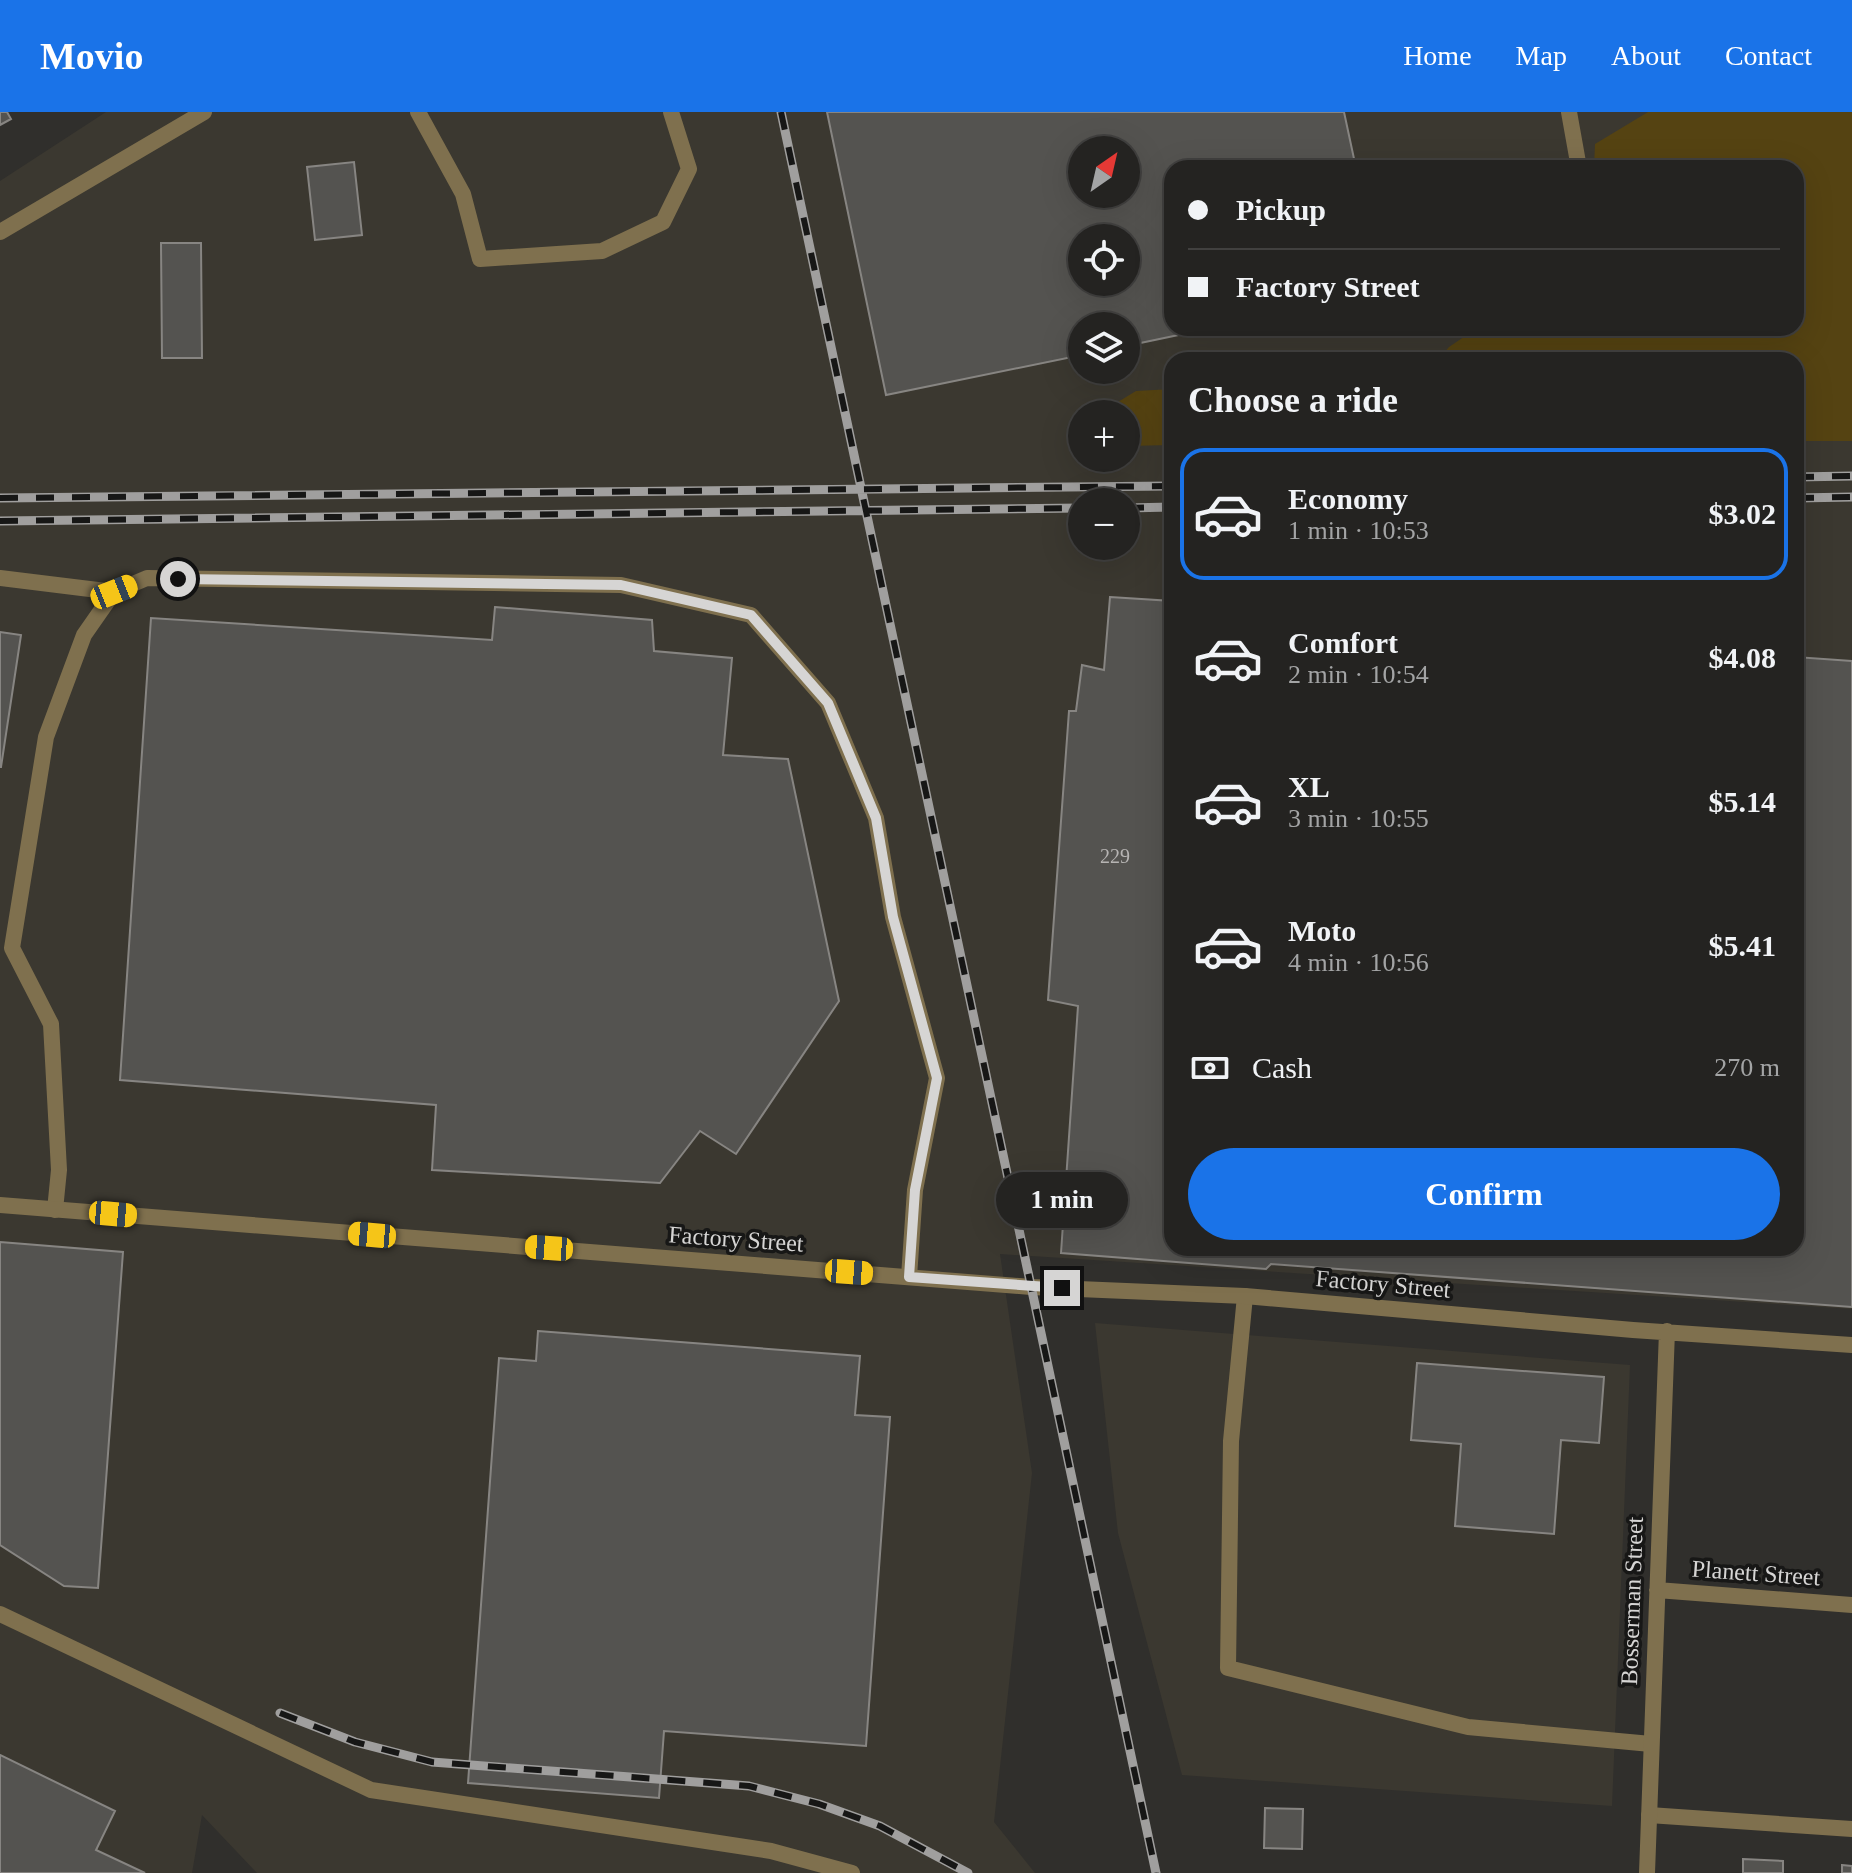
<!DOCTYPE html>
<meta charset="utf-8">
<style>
body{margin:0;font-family:Georgia,serif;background:#302f2e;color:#f1f3f6;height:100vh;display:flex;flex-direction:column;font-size:30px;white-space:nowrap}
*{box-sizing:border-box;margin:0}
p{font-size:26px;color:#a3a4a5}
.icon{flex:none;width:44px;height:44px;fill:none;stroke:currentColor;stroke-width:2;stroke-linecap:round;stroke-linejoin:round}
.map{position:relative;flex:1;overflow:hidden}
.side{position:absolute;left:1164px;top:240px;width:640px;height:904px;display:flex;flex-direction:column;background:#242321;border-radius:24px;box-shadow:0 8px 32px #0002,0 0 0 2px #41403f}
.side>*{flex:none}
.banner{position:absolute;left:1164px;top:48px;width:640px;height:176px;border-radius:24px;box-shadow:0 8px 32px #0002,0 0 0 2px #41403f;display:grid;align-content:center;height:176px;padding:0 24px;background:#242321}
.needle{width:52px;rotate:34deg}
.tools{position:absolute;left:1068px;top:24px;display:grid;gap:16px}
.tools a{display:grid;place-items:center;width:72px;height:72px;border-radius:50%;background:#242321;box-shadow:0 8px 32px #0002,0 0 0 2px #41403f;font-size:40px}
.end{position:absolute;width:36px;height:36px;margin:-18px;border:10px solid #d6d5d4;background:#111;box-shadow:0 0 0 4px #111}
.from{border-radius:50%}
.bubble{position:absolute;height:56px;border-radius:28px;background:#242321;box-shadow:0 8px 32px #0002,0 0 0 2px #41403f;font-size:26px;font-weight:700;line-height:56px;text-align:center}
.car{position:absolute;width:24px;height:48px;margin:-24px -12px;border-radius:10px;box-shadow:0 0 6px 2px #0007;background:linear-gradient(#f5c518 24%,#345 0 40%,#f5c518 0 76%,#345 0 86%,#f5c518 0)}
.banner b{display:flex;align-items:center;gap:28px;height:76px;font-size:30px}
.banner b+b{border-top:2px solid #41403f}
.banner i{width:20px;height:20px;background:#f1f3f6}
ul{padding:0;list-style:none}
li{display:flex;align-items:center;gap:24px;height:132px;margin:0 16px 12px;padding:0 8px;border:4px solid transparent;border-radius:24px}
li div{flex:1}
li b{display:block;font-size:30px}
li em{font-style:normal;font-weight:700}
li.active{border-color:#1a73e8}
li>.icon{width:72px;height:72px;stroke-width:1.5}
h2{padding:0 24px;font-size:36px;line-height:96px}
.pay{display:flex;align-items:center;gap:20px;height:88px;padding:0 24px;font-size:30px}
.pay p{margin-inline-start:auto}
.cta{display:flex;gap:16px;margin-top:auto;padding:16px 24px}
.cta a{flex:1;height:92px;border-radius:48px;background:#1a73e8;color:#fff;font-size:32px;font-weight:700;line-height:92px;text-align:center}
header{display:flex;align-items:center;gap:48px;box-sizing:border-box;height:112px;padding:0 40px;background:#1a73e8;color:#fff}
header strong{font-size:38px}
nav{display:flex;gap:44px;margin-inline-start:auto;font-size:28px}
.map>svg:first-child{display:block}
</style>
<header>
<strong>Movio</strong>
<nav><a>Home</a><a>Map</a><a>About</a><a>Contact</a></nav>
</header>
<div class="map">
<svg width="1852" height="1761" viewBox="0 0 1852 1761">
<rect width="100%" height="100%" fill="#302f2c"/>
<!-- built -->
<path fill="#3b3830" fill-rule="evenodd" d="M106 0H1852V1197L1000 1142 1032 1361 994 1710 1035 1761H257L202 1703 192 1761H0V69ZM1082 38H1126V82H1082ZM1172 56H1796V216H1172ZM1082 126H1126V170H1082ZM1082 214H1126V258H1082ZM1172 248H1796V1136H1172ZM1082 302H1126V346H1082ZM1082 390H1126V434H1082Z
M1095 1211 1630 1253 1612 1694 1182 1663 1118 1421Z"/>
<!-- green -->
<path fill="#554312" d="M1648 0H1852V329H1796V248H1438L1449 235 1477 216H1796V56H1594L1595 32Z
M1172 277V333L1126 334V302H1110L1108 296 1136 279Z"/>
<!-- building -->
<path fill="#545350" stroke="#878582" stroke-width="2" fill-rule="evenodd" d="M0 0H7L11 7 0 13Z
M827 0H1344L1356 56H1172V216H1212L1126 234V214H1082V243L886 283ZM1082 38H1126V82H1082ZM1082 126H1126V170H1082Z
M354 50 362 123 315 128 307 55Z
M161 131H201L202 246H162Z
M1110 485 1172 489V1136H1796V545L1852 549V1195L1271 1152 1266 1157 1061 1141 1078 894 1048 888 1069 599H1076L1082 553 1104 558Z
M495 495 652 508 654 539 732 546 723 643 788 647 839 889 736 1042 700 1019 660 1071 432 1058 436 993 120 968 151 506 492 528Z
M0 520 21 523 1 655H0Z
M0 1130 123 1140 98 1476 64 1474 0 1433Z
M538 1219 860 1244 855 1303 890 1305 866 1634 664 1619 659 1686 468 1671 499 1246 536 1249Z
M1417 1251 1604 1265 1599 1331 1561 1328 1554 1422 1455 1414 1461 1332 1411 1328Z
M0 1643 115 1699 96 1738 145 1761H0Z
M1265 1696 1303 1697 1302 1737 1264 1736Z
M1743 1747 1783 1749V1761H1743Z
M1842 1753 1852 1754V1761H1842Z"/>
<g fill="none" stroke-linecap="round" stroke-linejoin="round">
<!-- service -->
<path stroke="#7f704e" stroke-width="16" d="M418 0 463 82 480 147 602 139 663 110 689 57 671 0
M1569 0 1579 56
M0 120 204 0
M0 466 114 480
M55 1098 59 1058 51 912 12 836 46 625 84 523 114 480 147 466 621 473 751 503 828 591 876 706 893 805 937 966 915 1078 909 1165
M1245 1184 1231 1329 1228 1556 1468 1615 1651 1632
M0 1502 371 1678 771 1739 852 1761
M1649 1703 1852 1717"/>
<!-- minor -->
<path stroke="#7f704e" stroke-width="16" d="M0 1093 1031 1175 1245 1184 1633 1218 1852 1233
M1657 1478 1852 1493
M1647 1761 1667 1219"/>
<!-- rail casing -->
<g stroke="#a09f9e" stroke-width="9">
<path id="rail" d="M781 0 1156 1761
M1796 365 1852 364
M0 386 1172 374
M1796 386 1852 385
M1126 396 1172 395
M0 409 1082 396
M280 1601 355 1630 432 1650 749 1674 819 1692 880 1714 968 1761"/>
</g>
<!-- rail -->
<use href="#rail" stroke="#171716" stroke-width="6" stroke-dasharray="18" stroke-linecap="butt"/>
</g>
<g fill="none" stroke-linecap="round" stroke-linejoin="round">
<!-- route -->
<path stroke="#d6d5d4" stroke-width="10" d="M178 467 621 473 751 503 828 591 876 706 893 805 937 966 915 1078 909 1165 1062 1176"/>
</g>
<g text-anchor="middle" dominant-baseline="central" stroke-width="7" stroke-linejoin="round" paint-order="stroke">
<!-- number labels -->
<g font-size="20" fill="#b6b4b3">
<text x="1115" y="744">229</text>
</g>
<!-- street labels -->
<g font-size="24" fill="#d6d5d4" stroke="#171716">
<text transform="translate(736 1127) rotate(4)">Factory Street</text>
<text transform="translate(1383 1172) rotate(5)">Factory Street</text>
<text transform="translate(1756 1461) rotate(4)">Planett Street</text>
<text transform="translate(1632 1489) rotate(-88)">Bosserman Street</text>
</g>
</g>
</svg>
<div class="tools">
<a><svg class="needle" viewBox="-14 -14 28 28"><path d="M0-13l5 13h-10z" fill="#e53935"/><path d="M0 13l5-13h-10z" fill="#a3a4a5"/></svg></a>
<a><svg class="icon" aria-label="locate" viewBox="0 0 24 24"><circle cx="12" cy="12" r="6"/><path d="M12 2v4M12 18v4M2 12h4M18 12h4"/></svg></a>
<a><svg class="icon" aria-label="layers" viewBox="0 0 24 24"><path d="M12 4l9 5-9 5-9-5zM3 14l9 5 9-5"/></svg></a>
<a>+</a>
<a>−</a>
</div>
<i class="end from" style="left:178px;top:467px"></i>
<i class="end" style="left:1062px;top:1176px"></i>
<div class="bubble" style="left:996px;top:1060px;width:132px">1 min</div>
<i class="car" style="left:114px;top:480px;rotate:68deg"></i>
<i class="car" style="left:113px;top:1102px;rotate:95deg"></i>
<i class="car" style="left:372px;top:1123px;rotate:275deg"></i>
<i class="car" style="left:549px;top:1136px;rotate:274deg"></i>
<i class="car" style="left:849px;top:1160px;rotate:94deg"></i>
<div class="banner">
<b><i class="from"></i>Pickup</b>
<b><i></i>Factory Street</b>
</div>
<section class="side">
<h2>Choose a ride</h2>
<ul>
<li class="active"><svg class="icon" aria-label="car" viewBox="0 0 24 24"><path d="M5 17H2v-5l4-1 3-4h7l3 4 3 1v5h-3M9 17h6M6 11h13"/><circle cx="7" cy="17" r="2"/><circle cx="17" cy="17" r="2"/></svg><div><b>Economy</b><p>1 min · 10:53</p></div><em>$3.02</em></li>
<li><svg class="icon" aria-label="car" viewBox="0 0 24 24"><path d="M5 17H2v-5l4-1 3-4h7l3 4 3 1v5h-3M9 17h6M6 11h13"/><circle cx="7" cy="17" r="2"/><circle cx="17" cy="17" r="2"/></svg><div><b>Comfort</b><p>2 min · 10:54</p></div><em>$4.08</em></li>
<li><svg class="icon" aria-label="car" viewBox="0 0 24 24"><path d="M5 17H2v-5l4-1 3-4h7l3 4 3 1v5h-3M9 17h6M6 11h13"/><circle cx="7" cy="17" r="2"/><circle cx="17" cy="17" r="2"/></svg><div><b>XL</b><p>3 min · 10:55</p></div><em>$5.14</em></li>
<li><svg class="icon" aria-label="car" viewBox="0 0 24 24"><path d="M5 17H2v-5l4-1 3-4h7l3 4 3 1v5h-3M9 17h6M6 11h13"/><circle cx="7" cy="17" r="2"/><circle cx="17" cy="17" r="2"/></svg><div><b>Moto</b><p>4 min · 10:56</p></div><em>$5.41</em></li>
</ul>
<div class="pay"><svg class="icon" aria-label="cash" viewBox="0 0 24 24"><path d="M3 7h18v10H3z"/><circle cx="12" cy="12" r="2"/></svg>Cash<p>270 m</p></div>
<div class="cta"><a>Confirm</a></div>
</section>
</div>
